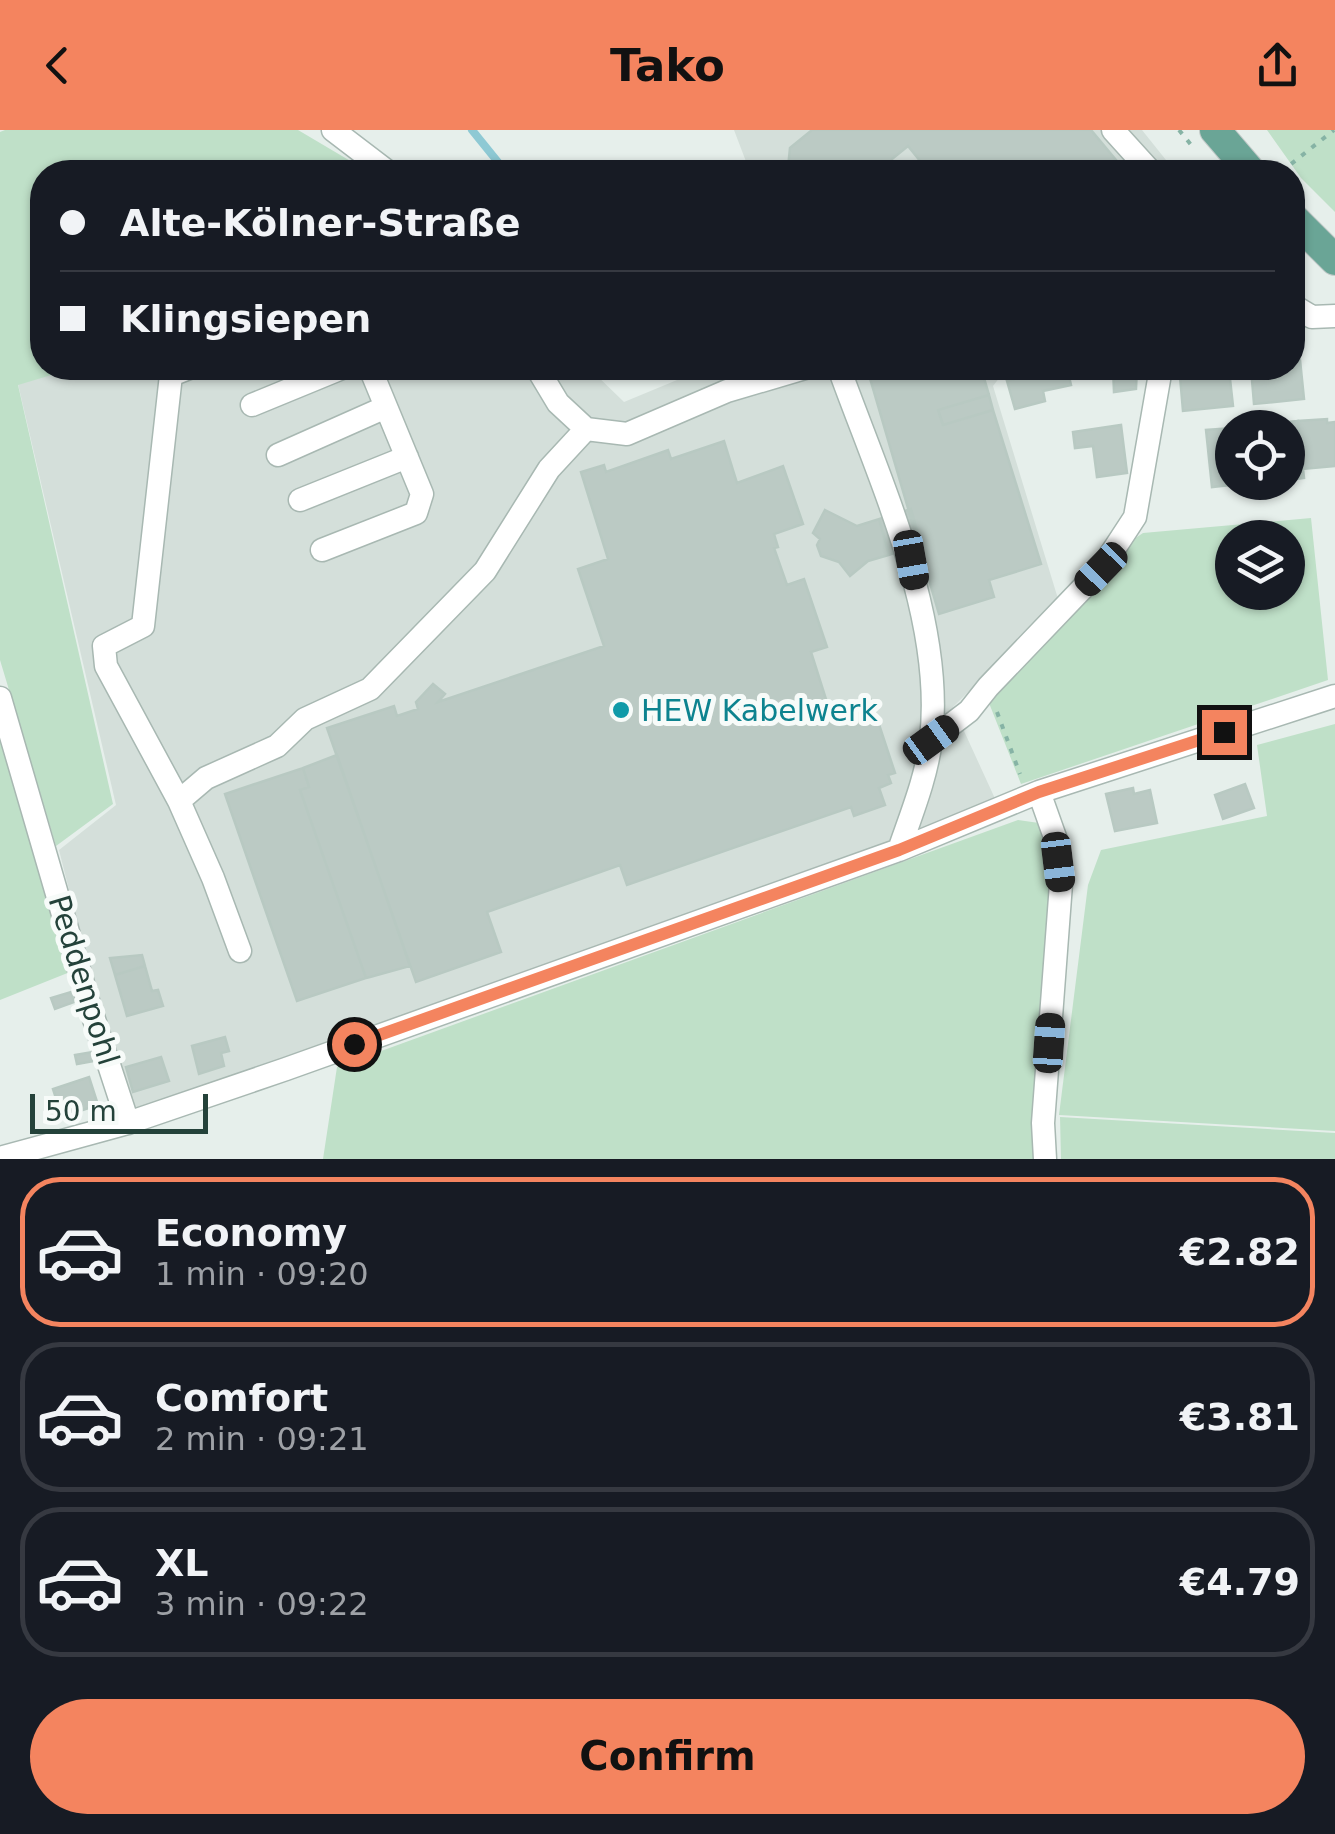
<!DOCTYPE html>
<meta charset="utf-8">
<style>
body{margin:0;font-family:"DejaVu Sans",sans-serif;background:#20242c;color:#f1f3f6;height:100vh;display:flex;flex-direction:column;font-size:38px;white-space:nowrap}
*{box-sizing:border-box;margin:0}
p{font-size:32px;color:#9ea1a6}
.icon{flex:none;width:55px;height:55px;fill:none;stroke:currentColor;stroke-width:2;stroke-linecap:round;stroke-linejoin:round}
.map{position:relative;height:1029px;overflow:hidden}
.sheet{display:flex;flex-direction:column;background:#171b24;flex:1}
.sheet>*{flex:none}
.top-card{position:absolute;left:30px;top:30px;width:1275px;height:220px;border-radius:40px;box-shadow:0 2px 8px #0004;display:grid;align-content:center;height:220px;padding:0 30px;background:#171b24}
.buttons{position:absolute;left:1215px;top:280px;display:grid;gap:20px}
.buttons a{display:grid;place-items:center;width:90px;height:90px;border-radius:50%;background:#171b24;box-shadow:0 2px 8px #0004;font-size:50px}
.scale{position:absolute;left:30px;bottom:25px;width:178px;box-sizing:border-box;padding-left:10px;border:5px solid #24423a;border-top:0;font-size:28px;line-height:35px;white-space:nowrap;color:#24423a;-webkit-text-stroke:8px #f7fbf9;paint-order:stroke}
.end{position:absolute;width:45px;height:45px;margin:-22px;border:12px solid #f4845f;background:#111;box-shadow:0 0 0 5px #111}
.from{border-radius:50%}
.car{position:absolute;width:30px;height:60px;margin:-30px -15px;border-radius:12px;box-shadow:0 0 8px 2px #0007;background:linear-gradient(#222 24%,#8ab4d8 0 40%,#222 0 76%,#8ab4d8 0 86%,#222 0)}
.top-card b{display:flex;align-items:center;gap:35px;height:95px;font-size:38px}
.top-card b+b{border-top:2px solid #363941}
.top-card i{width:25px;height:25px;background:#f1f3f6}
ul{padding:18px 0 0;list-style:none}
li{display:flex;align-items:center;gap:30px;height:150px;margin:0 20px 15px;padding:0 10px;border:5px solid #363941;border-radius:40px}
li div{flex:1}
li b{display:block;font-size:38px}
li em{font-style:normal;font-weight:800}
li.active{border-color:#f4845f}
li>.icon{width:90px;height:90px;stroke-width:1.5}
.action{display:flex;gap:20px;margin-top:auto;padding:20px 30px}
.action a{flex:1;height:115px;border-radius:60px;background:#f4845f;color:#111;font-size:40px;font-weight:800;line-height:115px;text-align:center}
header{display:flex;justify-content:space-between;align-items:center;height:130px;padding:0 30px;background:#f4845f;color:#111;font-size:45px;font-weight:800}
.map>svg:first-child{display:block}
</style>
<header><svg class="icon" aria-label="back" viewBox="0 0 24 24"><path d="M15 5l-7 7 7 7"/></svg>Tako<svg class="icon" aria-label="share" viewBox="0 0 24 24"><path d="M12 15V3M7 8l5-5 5 5M5 13v7h14v-7"/></svg></header>
<div class="map">
<svg width="1335" height="1029" viewBox="0 0 1335 1029">
<rect width="100%" height="100%" fill="#e6efeb"/>
<!-- built -->
<path fill="#d4dfda" d="M734 0H1142L1170 35 1164 42H750Z
M75 238H589L624 272 706 238H1007L993 256 1059 472 953 577 1003 686 128 993 59 720 116 675 18 254Z"/>
<!-- green -->
<path fill="#bfe0c8" fill-rule="evenodd" d="M5 0H298L369 42H42V238H75L18 255 113 674 56 716 0 530V2Z
M1267 0H1335V82L1301 48Z
M1311 388 1328 550 1021 654 989 573 1131 411 1143 403ZM1232 408H1288V462H1232Z
M0 594 75 840 0 870Z
M1335 594V1001L1059 985 1088 755 1101 720 1267 686 1257 615Z
M1018 690 1039 693 1051 756 1038 1029H323L337 937Z
M1060 987 1335 1003V1029H1061Z"/>
<g fill="none" stroke-linecap="round" stroke-linejoin="round">
<!-- stream -->
<path stroke="#8ec9d4" stroke-width="8" d="M472 0 506 42"/>
</g>
<!-- building -->
<path fill="#bbcac4" stroke="#b8c9c2" stroke-width="2.5" d="M812 0H1091L1126 42H1057L1050 34 1040 42H929L908 16 892 29 903 42H791L788 38 790 18Z
M1300 230 1304 269 1254 274 1251 238H1292V231Z
M867 238H981L989 265 938 280 943 295 993 280 1041 434 989 450 994 467 939 484Z
M1035 238H1067L1071 255 1043 261 1045 271 1015 279 1007 251 1037 243Z
M1113 238H1137L1136 259 1114 262Z
M1229 240 1233 276 1183 281 1180 246Z
M989 265 993 280 943 295 938 280Z
M1327 289V293L1335 292V336L1303 339 1298 291Z
M1298 291 1304 348 1288 350V298H1234Z
M1121 295 1127 343 1097 347 1093 316 1075 318 1073 302Z
M1232 298V352H1257L1212 357 1206 300Z
M724 311 737 353 783 336 803 394 774 404 778 417 774 418 787 455 804 449 827 517 811 522 830 582 871 570 895 643 888 645 891 653 879 658 885 675 854 686 851 677 627 755 620 735 487 782 501 822 416 852 327 598 394 576 397 586 418 579 416 572 433 554 445 564 438 572 604 516 578 439 608 429 581 342 604 335 606 342 668 320 671 329Z
M911 379 921 414 889 425 879 389Z
M825 380 857 396 879 389 889 425 868 431 850 446 839 432 821 426 817 415 820 409 813 403Z
M337 625 410 836 370 847 366 848 300 660 309 657 303 638Z
M303 638 309 657 300 660 366 848 297 871 225 664Z
M1245 654 1254 678 1223 689 1215 665Z
M1133 658 1134 664 1150 660 1157 693 1115 701 1106 664Z
M142 825 145 836 115 845 110 828Z
M145 836 152 861 158 860 163 876 127 886 115 845Z
M71 862 74 872 55 879 51 868Z
M225 907 229 921 221 923 224 936 199 944 192 916Z
M93 922 94 931 77 934 75 925Z
M161 927 169 951 133 962 126 937Z
M89 947 98 975 62 987 53 959Z"/>
<g fill="none" stroke-linecap="round" stroke-linejoin="round">
<!-- minor casing -->
<g stroke="#a8b8b2" stroke-width="25">
<path id="minor" d="M333 0 388 42
M1113 0 1151 42
M1292 175 1312 187 1335 186
M537 238 558 273 586 299 627 304 727 261 805 238
M839 238C879 349 945 489 931 609 927 646 911 685 899 720
M252 275 342 238
M278 325 386 277
M300 370 407 327
M322 420 416 383 422 364 370 238
M0 568 89 874 128 993
M931 610 969 581 988 557 1101 439 1135 387 1161 238
M1039 662 1056 710 1061 754 1043 993 1045 1029
M179 671 106 536 104 516 143 496 171 245 189 238
M240 821 213 748 179 671 206 648 277 616 305 589 370 559 485 441 549 339 586 299
M0 1028 128 993 286 939 899 720 1039 662 1335 566"/>
</g>
<!-- major casing -->
<g stroke="#c2cac8" stroke-width="32">
<path id="major" d="M1215 0 1251 42
M1292 87 1335 130"/>
</g>
<!-- path -->
<path stroke="#86b3a5" stroke-width="4" stroke-dasharray="5 8" stroke-linecap="butt" d="M1179 0 1192 16
M1281 42 1334 0
M997 582 1020 644"/>
<!-- minor -->
<use href="#minor" stroke="#fff" stroke-width="22"/>
<!-- major -->
<use href="#major" stroke="#6aa596" stroke-width="30"/>
</g>
<g fill="none" stroke-linecap="round" stroke-linejoin="round">
<!-- route -->
<path stroke="#f4845f" stroke-width="12" d="M354 914 899 720 1039 662 1224 602"/>
</g>
<!-- markers -->
<circle fill="#0f9aa8" stroke="#f7fbf9" stroke-width="4" cx="621" cy="580" r="10"/>
<g text-anchor="middle" dominant-baseline="central" stroke-width="10" stroke-linejoin="round" paint-order="stroke">
<!-- culture labels -->
<g font-size="30" fill="#0d838f" stroke="#f7fbf9" text-anchor="start">
<text x="641" y="580">HEW Kabelwerk</text>
</g>
<!-- street labels -->
<g font-size="30" fill="#24423a" stroke="#f7fbf9">
<text transform="translate(84 850) rotate(73)">Peddenpohl</text>
</g>
</g>
</svg>
<div class="buttons">
<a><svg class="icon" aria-label="locate" viewBox="0 0 24 24"><circle cx="12" cy="12" r="6"/><path d="M12 2v4M12 18v4M2 12h4M18 12h4"/></svg></a>
<a><svg class="icon" aria-label="layers" viewBox="0 0 24 24"><path d="M12 4l9 5-9 5-9-5zM3 14l9 5 9-5"/></svg></a>
</div>
<div class="scale">50 m</div>
<i class="end from" style="left:354px;top:914px"></i>
<i class="end" style="left:1224px;top:602px"></i>
<i class="car" style="left:911px;top:430px;rotate:170deg"></i>
<i class="car" style="left:1101px;top:439px;rotate:224deg"></i>
<i class="car" style="left:931px;top:610px;rotate:54deg"></i>
<i class="car" style="left:1058px;top:732px;rotate:173deg"></i>
<i class="car" style="left:1049px;top:913px;rotate:4deg"></i>
<div class="top-card">
<b><i class="from"></i>Alte-Kölner-Straße</b>
<b><i></i>Klingsiepen</b>
</div>
</div>
<section class="sheet">
<ul>
<li class="active"><svg class="icon" aria-label="car" viewBox="0 0 24 24"><path d="M5 17H2v-5l4-1 3-4h7l3 4 3 1v5h-3M9 17h6M6 11h13"/><circle cx="7" cy="17" r="2"/><circle cx="17" cy="17" r="2"/></svg><div><b>Economy</b><p>1 min · 09:20</p></div><em>€2.82</em></li>
<li><svg class="icon" aria-label="car" viewBox="0 0 24 24"><path d="M5 17H2v-5l4-1 3-4h7l3 4 3 1v5h-3M9 17h6M6 11h13"/><circle cx="7" cy="17" r="2"/><circle cx="17" cy="17" r="2"/></svg><div><b>Comfort</b><p>2 min · 09:21</p></div><em>€3.81</em></li>
<li><svg class="icon" aria-label="car" viewBox="0 0 24 24"><path d="M5 17H2v-5l4-1 3-4h7l3 4 3 1v5h-3M9 17h6M6 11h13"/><circle cx="7" cy="17" r="2"/><circle cx="17" cy="17" r="2"/></svg><div><b>XL</b><p>3 min · 09:22</p></div><em>€4.79</em></li>
</ul>
<div class="action"><a>Confirm</a></div>
</section>
